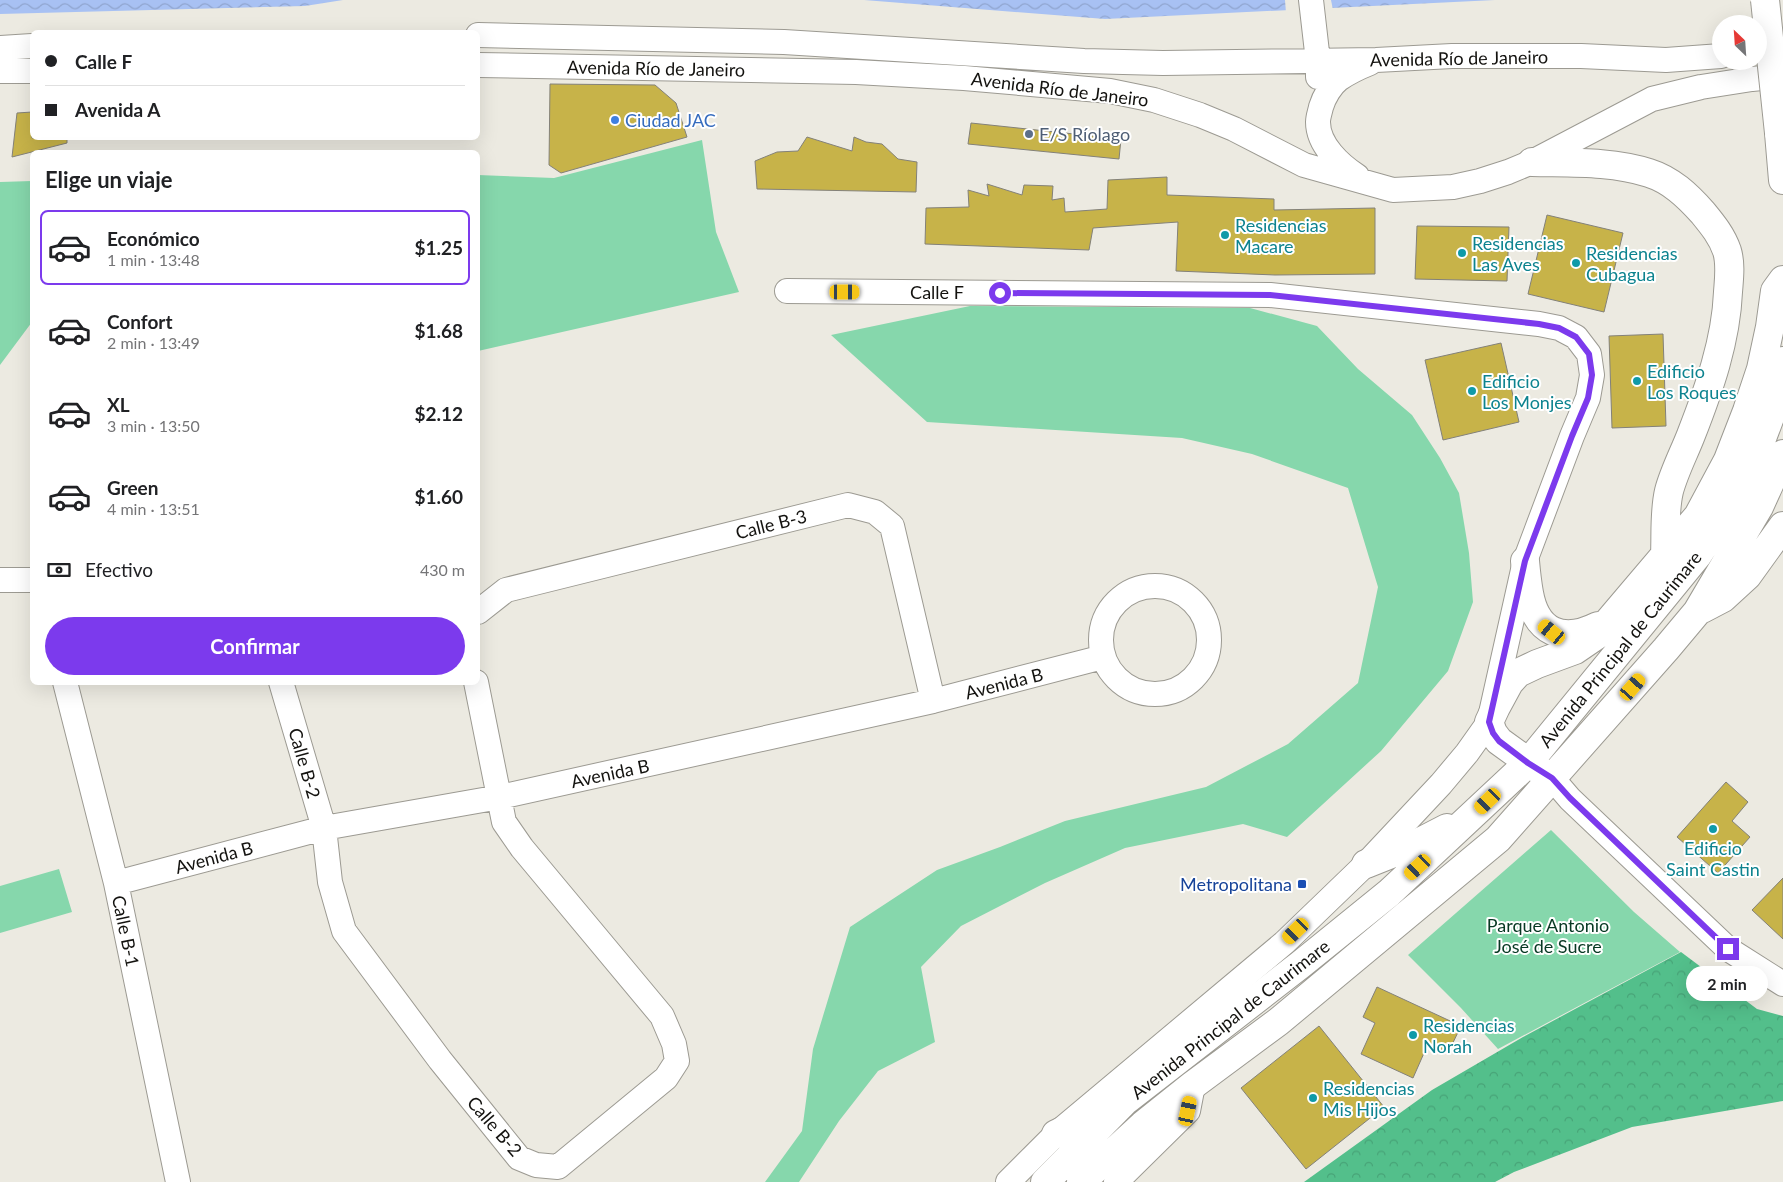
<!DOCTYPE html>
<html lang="es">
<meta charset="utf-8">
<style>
body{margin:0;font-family:Lato,sans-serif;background:#f6f6f6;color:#202124;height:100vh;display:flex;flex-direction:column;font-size:19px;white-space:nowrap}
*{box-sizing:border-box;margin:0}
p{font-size:16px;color:#757577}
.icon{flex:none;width:28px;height:28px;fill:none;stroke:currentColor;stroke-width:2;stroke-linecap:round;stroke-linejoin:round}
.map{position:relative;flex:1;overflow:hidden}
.details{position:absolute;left:30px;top:150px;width:450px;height:535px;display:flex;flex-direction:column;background:#fff;border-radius:8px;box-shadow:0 5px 20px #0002}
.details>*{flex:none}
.banner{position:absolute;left:30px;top:30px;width:450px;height:110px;border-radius:8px;box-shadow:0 5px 20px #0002;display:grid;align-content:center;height:110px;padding:0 15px;background:#fff}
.needle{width:32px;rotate:335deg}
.buttons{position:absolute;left:1712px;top:15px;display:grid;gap:10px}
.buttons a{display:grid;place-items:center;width:55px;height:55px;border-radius:50%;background:#fff;box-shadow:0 5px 20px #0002;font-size:25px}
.end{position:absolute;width:22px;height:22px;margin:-11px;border:6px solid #7c3aed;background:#fff;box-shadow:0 0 0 2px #fff}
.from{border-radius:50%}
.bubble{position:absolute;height:35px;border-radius:18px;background:#fff;box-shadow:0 5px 20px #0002;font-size:16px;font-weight:700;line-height:35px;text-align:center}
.car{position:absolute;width:15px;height:30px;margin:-15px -8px;border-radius:6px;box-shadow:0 0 4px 1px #0007;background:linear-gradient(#f5c518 24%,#345 0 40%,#f5c518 0 76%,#345 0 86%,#f5c518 0)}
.banner b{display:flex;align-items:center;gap:18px;height:48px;font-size:19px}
.banner b+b{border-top:1px solid #e0e0e0}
.banner i{width:12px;height:12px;background:#202124}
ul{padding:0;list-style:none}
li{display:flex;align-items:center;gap:15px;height:75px;margin:0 10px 8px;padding:0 5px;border:2px solid transparent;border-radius:8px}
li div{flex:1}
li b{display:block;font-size:19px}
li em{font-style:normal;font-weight:700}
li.active{border-color:#7c3aed}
li>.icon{width:45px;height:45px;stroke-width:1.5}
h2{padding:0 15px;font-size:22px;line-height:60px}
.pay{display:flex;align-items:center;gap:12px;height:55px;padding:0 15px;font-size:19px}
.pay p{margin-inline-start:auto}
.button{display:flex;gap:10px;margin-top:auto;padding:10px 15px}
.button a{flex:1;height:58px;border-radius:30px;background:#7c3aed;color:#fff;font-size:20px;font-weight:700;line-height:58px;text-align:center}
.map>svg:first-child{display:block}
</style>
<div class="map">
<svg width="1783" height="1182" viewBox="0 0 1783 1182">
<defs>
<pattern id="forest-crowns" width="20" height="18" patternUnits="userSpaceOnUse" patternTransform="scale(1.25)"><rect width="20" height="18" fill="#53bf8b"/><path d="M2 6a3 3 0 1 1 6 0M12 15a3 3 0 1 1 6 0" fill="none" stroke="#47a377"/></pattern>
<pattern id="water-waves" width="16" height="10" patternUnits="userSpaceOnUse" patternTransform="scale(1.25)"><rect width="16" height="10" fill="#a8c1f3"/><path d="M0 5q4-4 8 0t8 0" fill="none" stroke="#90a5cf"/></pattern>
</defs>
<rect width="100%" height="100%" fill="#eceae1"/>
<!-- green -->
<path fill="#86d7ac" d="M702 140 716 232 739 292 478 351V175L554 178Z
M32 181V322L0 365V182Z
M970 306 1250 308 1317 326 1358 369 1412 415 1440 458 1459 493 1469 553 1473 602 1448 671 1381 751 1287 837 1243 824 1125 848 1045 883 961 926 921 967 935 1042 878 1071 839 1121 799 1182H765L802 1131 813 1049 850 927 937 870 1000 847 1065 821 1206 787 1288 744 1358 683 1378 587 1348 488 1252 454 1182 438 927 422 831 335Z
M1551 830 1634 912 1680 952 1498 1049 1461 1008 1408 955Z
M59 869 72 912 0 933V886Z"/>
<!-- forest -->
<path fill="url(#forest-crowns)" d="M1681 952 1757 1009 1783 1016V1101L1632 1127 1514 1172 1495 1182H1304L1432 1090 1523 1037Z"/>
<!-- water -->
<path fill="url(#water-waves)" d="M0 0H343L305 6 0 14Z
M864 0H1495L1105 19Z"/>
<!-- pier -->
<path fill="#eceae1" d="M1285 0H1331L1333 10 1286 13Z"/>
<!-- building -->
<path fill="#c7b349" stroke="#838179" d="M550 84 655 85 676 103 687 137 561 173 549 165Z
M32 112V138H67V143L12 157 17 113Z
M971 123 1121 139 1119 159 968 144Z
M807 137 852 151 854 137 866 142 882 144 898 159 917 162 916 192 757 189 755 161 777 152 798 151Z
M1167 177V195L1274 199V210L1375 208V274L1275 275 1176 271 1178 222 1093 228 1089 250 925 244 926 208 969 207 968 190 989 196 987 184 1022 195 1024 185 1053 186 1052 200 1064 198 1065 212 1107 209 1108 180Z
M1547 215 1623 233 1604 312 1528 294Z
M1417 226 1509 227 1507 281 1415 279Z
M1663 334 1666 426 1612 428 1609 336Z
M1501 343 1519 422 1443 440 1425 360Z
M1726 782 1748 802 1732 821 1750 837 1718 873 1677 837Z
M1783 878V939L1752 910Z
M1377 987 1461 1026 1448 1053 1428 1044 1413 1078 1361 1054 1375 1023 1363 1017Z
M1319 1026 1384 1107 1306 1169 1241 1088Z"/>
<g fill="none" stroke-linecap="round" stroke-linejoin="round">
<!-- minor casing -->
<g stroke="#9c9a92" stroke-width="26">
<path id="minor" d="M1311 0 1318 61V77
M478 35 784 42 1084 61 1163 63 1376 60 1452 56H1581L1666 60 1721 56
M0 48 32 46
M478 65 856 72 964 78 1110 91 1154 100 1200 115 1234 129 1304 165 1393 190 1453 187 1480 181 1508 172 1532 162 1652 99 1701 87 1752 79 1783 76
M0 71H32
M1357 176C1340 165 1318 145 1318 122 1318 117 1320 112 1321 107 1324 97 1331 85 1339 79 1349 72 1360 67 1370 63
M787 291 1270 295 1539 324 1559 328 1576 337 1589 354 1592 375 1588 398 1572 436 1525 561 1489 722 1467 753 1441 784 1366 864 1284 943 1056 1134 1008 1182
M0 580H32
M1101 640a54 54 0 1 1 108 0a54 54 0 1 1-108 0Z
M478 612 506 590 848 505 875 512 892 526 933 701
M65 682 116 883 178 1182
M281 682 324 828 330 882 344 931 440 1060 519 1158 536 1165 558 1167 666 1078 677 1061 674 1044 662 1016 522 848 504 822 476 682
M1552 778 1570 799 1728 949 1783 984
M116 883 324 828 500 797 933 701 1103 657
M1116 1182 1188 1111 1193 1085"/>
</g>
<!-- major casing -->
<g stroke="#9c9a92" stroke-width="30">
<path id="major" d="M1779 133 1783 180
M1532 162C1570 163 1612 161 1649 173 1671 180 1687 195 1703 213 1712 224 1722 236 1727 251 1731 264 1729 279 1728 292 1726 341 1709 389 1691 435 1684 453 1674 472 1669 491 1664 512 1666 535 1665 555
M1525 561C1526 572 1527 582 1529 593 1536 632 1562 644 1598 626
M1702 609 1723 598 1747 576 1783 526
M1542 772 1499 741 1493 733 1489 722 1496 707 1509 683 1518 673 1537 664 1575 650 1597 635 1698 516 1728 460 1747 411 1761 369 1770 327 1775 291 1783 280
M1366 864 1416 844 1447 828
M1056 1134 1108 1109
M1045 1182 1125 1101 1300 965 1389 893 1528 763 1697 556 1736 496 1750 470 1773 409 1783 361
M1081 1182 1143 1125 1193 1085 1278 1022 1498 839 1666 649 1697 612 1759 507 1783 454"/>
</g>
<!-- minor -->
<use href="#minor" stroke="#fff" stroke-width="24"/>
<!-- major -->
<use href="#major" stroke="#fff" stroke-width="28"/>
<!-- major-bridge casing -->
<g stroke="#9c9a92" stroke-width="30" stroke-linecap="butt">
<path id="major-bridge" d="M1765 0 1779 133"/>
</g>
<!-- major-bridge -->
<use href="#major-bridge" stroke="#fff" stroke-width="28"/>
</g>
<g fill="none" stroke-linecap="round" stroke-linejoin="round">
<!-- route -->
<path stroke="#7c3aed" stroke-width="6" d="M1000 293 1270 295 1539 324 1559 328 1576 337 1589 354 1592 375 1588 398 1572 436 1525 561 1489 722 1493 733 1499 741 1528 763 1552 778 1570 798 1728 949"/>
</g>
<!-- markers -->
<circle fill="#3f7fe0" stroke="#fff" stroke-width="2" cx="615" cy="120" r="5"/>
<circle fill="#5c6f8a" stroke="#fff" stroke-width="2" cx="1029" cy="134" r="5"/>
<g fill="#0f9aa8" stroke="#fff" stroke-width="2">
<circle cx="1225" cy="235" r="5"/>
<circle cx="1462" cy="253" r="5"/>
<circle cx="1576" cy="263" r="5"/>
<circle cx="1637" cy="381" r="5"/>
<circle cx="1472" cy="391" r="5"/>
<circle cx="1713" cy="829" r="5"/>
<circle cx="1413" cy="1035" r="5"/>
<circle cx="1313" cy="1098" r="5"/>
</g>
<rect fill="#1a4fb4" stroke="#fff" stroke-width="2" x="1297" y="879" width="10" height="10" rx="2.5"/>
<g text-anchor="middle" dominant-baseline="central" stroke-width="4" stroke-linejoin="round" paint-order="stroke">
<!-- street labels -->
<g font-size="18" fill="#13120f" stroke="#fff">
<text transform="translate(1459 58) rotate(-1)">Avenida Río de Janeiro</text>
<text transform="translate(656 68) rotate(1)">Avenida Río de Janeiro</text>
<text transform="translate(1060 89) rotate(7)">Avenida Río de Janeiro</text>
<text x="937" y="292">Calle F</text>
<text transform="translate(771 524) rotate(-14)">Calle B-3</text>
<text transform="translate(1620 649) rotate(-51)">Avenida Principal de Caurimare</text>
<text transform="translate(1004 683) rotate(-14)">Avenida B</text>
<text transform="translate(305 763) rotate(74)">Calle B-2</text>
<text transform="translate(610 773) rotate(-12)">Avenida B</text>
<text transform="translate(214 857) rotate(-15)">Avenida B</text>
<text transform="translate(126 931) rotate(78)">Calle B-1</text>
<text transform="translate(1230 1019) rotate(-38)">Avenida Principal de Caurimare</text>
<text transform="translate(495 1126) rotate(49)">Calle B-2</text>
</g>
<!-- shop labels -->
<g font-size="18" fill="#366cbe" stroke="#fff" text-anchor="start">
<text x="625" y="120">Ciudad JAC</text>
</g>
<!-- service labels -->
<g font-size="18" fill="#4e5e75" stroke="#fff" text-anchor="start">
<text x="1039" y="134">E/S Ríolago</text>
</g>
<!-- culture labels -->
<g font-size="18" fill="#0d838f" stroke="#fff" text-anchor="start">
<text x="1235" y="225">Residencias<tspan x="1235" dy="21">Macare</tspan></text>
<text x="1472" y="243">Residencias<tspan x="1472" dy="21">Las Aves</tspan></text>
<text x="1586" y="253">Residencias<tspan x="1586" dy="21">Cubagua</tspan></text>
<text x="1647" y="371">Edificio<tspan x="1647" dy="21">Los Roques</tspan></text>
<text x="1482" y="381">Edificio<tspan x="1482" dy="21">Los Monjes</tspan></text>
<text x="1713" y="848" text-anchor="middle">Edificio<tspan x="1713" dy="21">Saint Castin</tspan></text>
<text x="1423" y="1025">Residencias<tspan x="1423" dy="21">Norah</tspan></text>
<text x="1323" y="1088">Residencias<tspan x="1323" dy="21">Mis Hijos</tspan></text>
</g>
<!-- transit labels -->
<g font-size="18" fill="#164399" stroke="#fff" text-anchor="end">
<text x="1292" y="884">Metropolitana</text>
</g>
<!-- park labels -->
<g font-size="18" fill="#073823" stroke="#fff">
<text x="1548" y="925">Parque Antonio<tspan x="1548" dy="21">José de Sucre</tspan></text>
</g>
</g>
</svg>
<div class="buttons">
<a><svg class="needle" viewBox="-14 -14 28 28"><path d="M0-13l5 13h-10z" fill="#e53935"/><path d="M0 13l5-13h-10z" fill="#757577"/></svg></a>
</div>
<i class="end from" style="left:1000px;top:293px"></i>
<i class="end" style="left:1728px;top:949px"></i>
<div class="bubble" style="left:1686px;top:966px;width:82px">2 min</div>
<i class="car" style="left:845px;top:292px;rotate:90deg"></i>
<i class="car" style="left:1552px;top:632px;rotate:309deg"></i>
<i class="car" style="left:1633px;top:687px;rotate:41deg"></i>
<i class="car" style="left:1488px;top:801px;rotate:226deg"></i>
<i class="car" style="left:1418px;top:867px;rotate:227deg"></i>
<i class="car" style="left:1296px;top:931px;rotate:226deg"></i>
<i class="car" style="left:1188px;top:1111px;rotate:12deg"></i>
<div class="banner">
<b><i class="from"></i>Calle F</b>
<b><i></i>Avenida A</b>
</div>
<section class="details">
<h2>Elige un viaje</h2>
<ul>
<li class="active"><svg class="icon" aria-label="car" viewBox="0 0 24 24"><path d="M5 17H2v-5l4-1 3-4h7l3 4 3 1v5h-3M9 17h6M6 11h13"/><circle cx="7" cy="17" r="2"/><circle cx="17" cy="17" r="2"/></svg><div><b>Económico</b><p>1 min · 13:48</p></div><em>$1.25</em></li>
<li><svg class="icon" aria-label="car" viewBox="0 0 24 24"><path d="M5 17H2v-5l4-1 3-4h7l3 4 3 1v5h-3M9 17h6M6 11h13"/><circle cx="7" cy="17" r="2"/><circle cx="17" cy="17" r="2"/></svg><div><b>Confort</b><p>2 min · 13:49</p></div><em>$1.68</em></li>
<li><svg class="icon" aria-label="car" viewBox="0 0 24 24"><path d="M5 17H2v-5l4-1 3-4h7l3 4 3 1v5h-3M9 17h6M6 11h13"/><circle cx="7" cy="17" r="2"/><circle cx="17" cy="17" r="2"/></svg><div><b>XL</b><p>3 min · 13:50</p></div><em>$2.12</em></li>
<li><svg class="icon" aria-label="car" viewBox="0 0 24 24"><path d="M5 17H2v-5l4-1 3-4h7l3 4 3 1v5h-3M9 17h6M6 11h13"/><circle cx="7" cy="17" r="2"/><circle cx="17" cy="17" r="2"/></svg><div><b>Green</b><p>4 min · 13:51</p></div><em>$1.60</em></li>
</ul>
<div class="pay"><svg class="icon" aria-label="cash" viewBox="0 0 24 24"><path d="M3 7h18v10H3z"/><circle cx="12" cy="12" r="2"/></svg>Efectivo<p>430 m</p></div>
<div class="button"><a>Confirmar</a></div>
</section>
</div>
